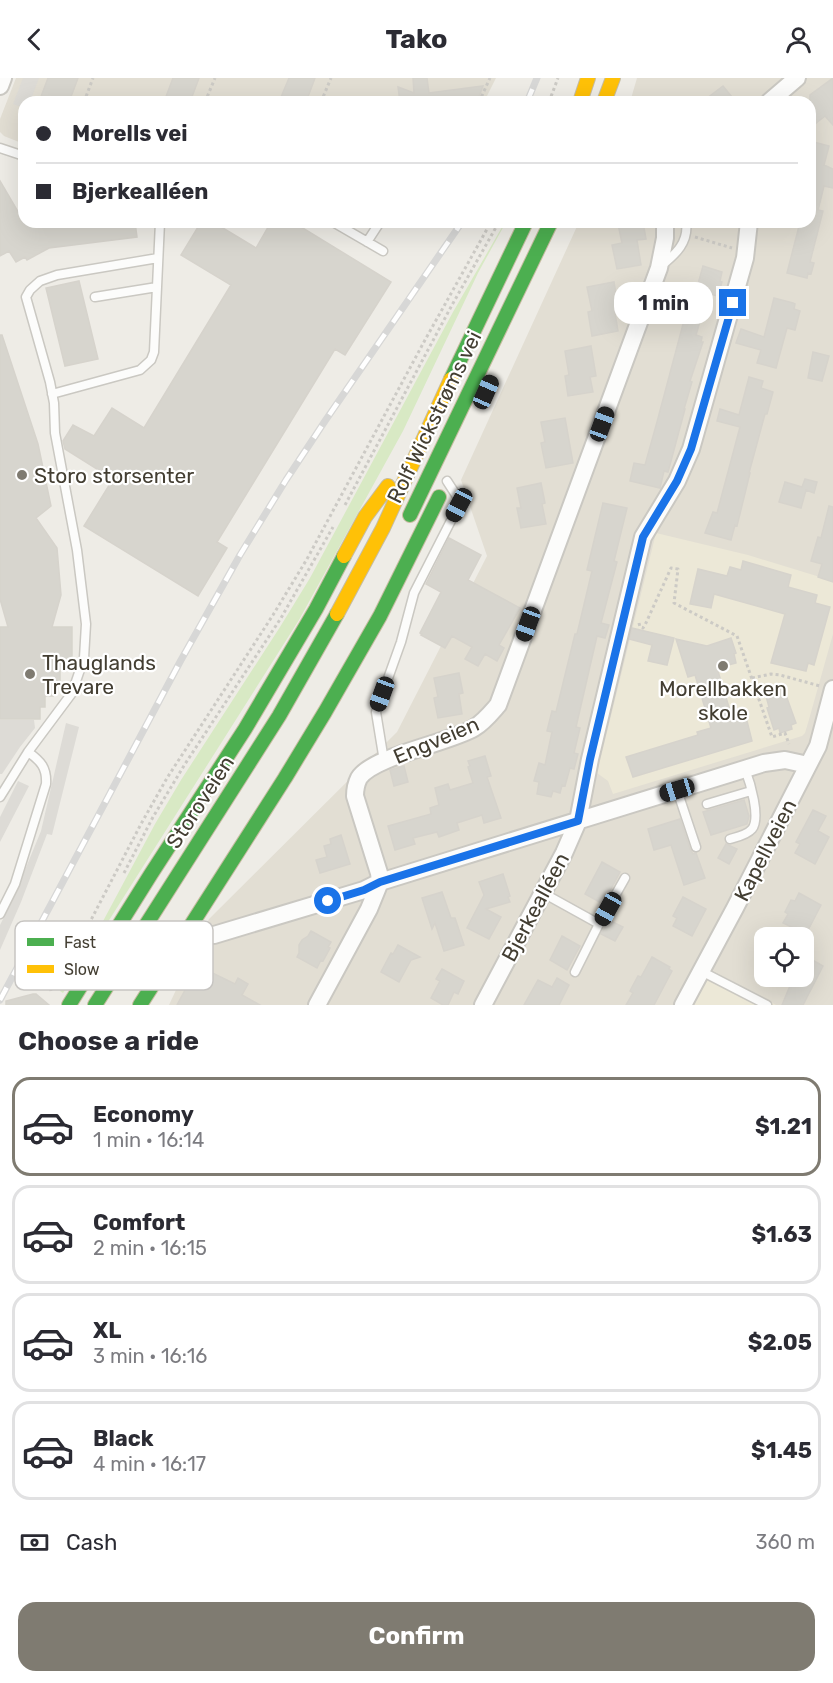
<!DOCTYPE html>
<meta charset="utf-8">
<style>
body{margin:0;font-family:Rubik,sans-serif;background:#f2f2f3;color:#2b2b33;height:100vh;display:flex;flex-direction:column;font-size:22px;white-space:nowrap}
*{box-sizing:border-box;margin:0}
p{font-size:20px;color:#7c7c81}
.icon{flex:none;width:33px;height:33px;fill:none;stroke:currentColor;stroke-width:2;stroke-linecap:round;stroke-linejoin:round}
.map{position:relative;height:927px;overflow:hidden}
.sheet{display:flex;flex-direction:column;background:#fff;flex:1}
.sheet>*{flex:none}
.banner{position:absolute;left:18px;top:18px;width:798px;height:132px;border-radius:18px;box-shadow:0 6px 24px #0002;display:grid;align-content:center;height:132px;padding:0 18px;background:#fff}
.fabs{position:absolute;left:754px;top:849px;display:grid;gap:12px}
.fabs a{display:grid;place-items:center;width:60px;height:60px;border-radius:12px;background:#fff;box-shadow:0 6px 24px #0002;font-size:30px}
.end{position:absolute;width:27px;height:27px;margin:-14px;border:8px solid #1a73e8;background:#fff;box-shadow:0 0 0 3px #fff}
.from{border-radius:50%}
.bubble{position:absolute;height:42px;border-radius:18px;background:#fff;box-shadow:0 6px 24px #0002;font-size:20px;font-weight:700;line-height:42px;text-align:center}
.car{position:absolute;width:18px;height:36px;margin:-18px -9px;border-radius:8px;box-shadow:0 0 4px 2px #0007;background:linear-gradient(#222 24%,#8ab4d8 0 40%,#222 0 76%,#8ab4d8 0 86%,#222 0)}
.banner b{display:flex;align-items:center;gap:21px;height:57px;font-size:22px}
.banner b+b{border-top:2px solid #e1e1e2}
.banner i{width:15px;height:15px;background:#2b2b33}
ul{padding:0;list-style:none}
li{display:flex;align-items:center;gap:18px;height:99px;margin:0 12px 9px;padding:0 6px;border:3px solid #e1e1e2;border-radius:18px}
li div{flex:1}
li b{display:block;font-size:22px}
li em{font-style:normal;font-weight:700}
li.current{border-color:#7f7b71}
li>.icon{width:54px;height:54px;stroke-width:1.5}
h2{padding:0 18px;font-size:27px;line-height:72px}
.pay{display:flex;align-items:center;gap:15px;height:66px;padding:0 18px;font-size:22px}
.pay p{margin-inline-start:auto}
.button{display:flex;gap:12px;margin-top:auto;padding:12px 18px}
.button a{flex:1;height:69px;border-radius:18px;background:#7f7b71;color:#fff;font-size:24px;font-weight:700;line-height:69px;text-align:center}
header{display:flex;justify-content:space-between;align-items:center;height:78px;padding:0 18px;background:#fff;font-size:27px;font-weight:700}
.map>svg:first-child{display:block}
</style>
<header><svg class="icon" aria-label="back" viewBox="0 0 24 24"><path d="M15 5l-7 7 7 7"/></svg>Tako<svg class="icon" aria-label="person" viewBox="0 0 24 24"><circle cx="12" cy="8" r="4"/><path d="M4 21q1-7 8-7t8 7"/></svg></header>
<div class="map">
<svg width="833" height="927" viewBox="0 0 833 927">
<rect width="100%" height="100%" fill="#eeece6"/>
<!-- residential -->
<path fill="#e2ded3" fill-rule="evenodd" d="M16 0H496L484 24H24V66L4 58 0 54V41Z
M637 0H833V927H169L209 841 397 654 487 478 461 402 579 144H810V24H630ZM765 860H804V898H765Z"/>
<!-- education -->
<path fill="#ece8d7" d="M656 455 748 477 833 503V556L808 645 805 655 802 658 613 716 608 703 597 695Z
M712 892 776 927H694Z"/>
<!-- green -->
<path fill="#d8e9c4" d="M505 144H506L478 195 403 353 299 542 63 915 60 913 63 906 94 860 155 746 181 702 280 549 310 500 453 234Z"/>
<!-- parking -->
<path fill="#dddbd6" d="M23 0H39L30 24H24V30L13 26Z
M0 642H34L35 650 20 669 2 696H0Z
M66 645 79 649 52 757 47 756 21 824 0 872V847L13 821 41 753Z
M18 703 29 708 0 764V739Z"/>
<!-- building -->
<path fill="#d7d5ce" stroke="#d6d3cc" stroke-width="1.5" d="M48 0H78L69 24H39Z
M173 0H199L190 24H164Z
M289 0H315L306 24H279Z
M413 0H427L429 15 483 8 477 24H400L398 9 414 15Z
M833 0V47L825 38 810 50V17Z
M723 8 736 24H702Z
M810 63 829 68 824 87 833 91V110L824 108 818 132 823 133 810 184 814 185 811 196 808 195 807 200 787 195 800 144H810Z
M0 103 24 144H135L137 159 49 170 27 182 25 179 16 184 9 173 0 178Z
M201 144H213L256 170 271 144H293L391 204 345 277 335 271 217 464 227 470 198 518 84 448 113 401 65 371 63 363 73 347 94 358 112 330 144 350 231 207 181 177Z
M627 144H643L646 161 637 162 641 187 617 191 612 167 622 165 618 146Z
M703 188 722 194 720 203 722 204 718 218 710 216 705 234 703 233 696 257 702 259 701 264H703L690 303 692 304 684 331H685L668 394 664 393 660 410 630 403 634 385 645 387 657 344 686 235 678 233 683 214 695 217Z
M79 203 98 281 65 288 46 210Z
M614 204 619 234 615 235 618 253 592 258 588 234 592 233 587 209Z
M774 220 793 225 795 226 794 231 800 233 795 252 787 250 776 290 757 285 761 272 736 265 741 251 764 259Z
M0 257H2L38 366 51 428 36 440 57 470 61 517 52 549H72V585H60V607H53V618H45V629H40V641H0V549H8L0 521Z
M591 268 596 298 590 299 593 314 568 318 565 298 569 297 565 273Z
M813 274 829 278 822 303 808 300Z
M749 299 763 303 761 310 773 314 767 336H765L749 395H750L737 448 735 447 731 462 705 455 713 434 717 435 740 349 717 343 720 331 739 337Z
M565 340 573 385 546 390 541 365 545 364 541 344Z
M805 401 817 404 814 415 806 412 801 430 779 424 785 404 802 409Z
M541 405 545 425 542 426 546 446 521 450 517 430H521L517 410Z
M603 425 627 430 614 483 617 484 601 545 609 547 605 560 597 558 576 649 580 650 574 675 578 676 574 691 570 690 565 708 562 707 560 715 553 713 551 719 537 716 539 704 534 703 539 685 545 687 552 654 547 653 552 633 556 634 575 556H577L592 493 587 492Z
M829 428 833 429V504L818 499 822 486 811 483 818 459 821 460Z
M449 460 481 477 468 502 520 530 499 567 504 570 497 583 485 576 478 588 465 581 472 569 452 558 445 570 421 557 422 556 420 555 441 514 426 506Z
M743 483 791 497 788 509 817 517 815 525 830 529 814 587 808 585 806 593 771 585 785 536 714 516 711 530 690 526 698 491 727 498 730 489 741 492Z
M632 550 674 560 667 587 648 583 652 567 629 561Z
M731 560 736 575 734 576 736 585 717 590 732 639 745 635 752 663 633 699 626 679 698 657 697 654 711 650 695 597 688 599 676 561 707 568Z
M459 595 463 615 459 616 462 636 438 640 434 620 438 619 434 600Z
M782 606 796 645 791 647 792 651 780 655 779 650 774 652 767 630 769 629 764 611Z
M485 678 491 698 487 699 501 740 484 745 482 737 457 745 459 752 439 759 437 754 413 760 415 766 395 772 388 748 431 736 430 730 439 727 435 710 448 706 450 712 473 705 468 689 470 688 468 683Z
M404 688 408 704 394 708 390 692Z
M744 722 749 738 747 746 711 757 703 734Z
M813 732 826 738 818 753 829 759 815 786 795 775 800 766 796 764Z
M680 741 690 771 693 776 696 775 705 800 684 807 671 767 654 772 648 751Z
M341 757 350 786 320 795 316 782 327 779 324 768 331 766 330 761Z
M726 766 737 771 729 786 718 780Z
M602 784 620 794 603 826 585 816Z
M503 796 510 818 508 819 510 824 486 831 501 839 489 861 467 850 484 817 479 804Z
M442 814 451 840H455L464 867 444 873 435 845 432 851 422 820Z
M799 815 821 827 806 856 783 845 788 836 785 834 791 822 795 823Z
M683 819 706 831 692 858 673 848 677 840 673 838Z
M609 842 623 849 615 863 601 856Z
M311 853 331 864 328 869 330 870 323 883 321 882 317 890 297 879 299 875V867L302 862 308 858Z
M562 858 580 868 567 892 550 882Z
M398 867 420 879 411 882 399 904 381 894 391 875 393 876Z
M804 877 823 888 803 927H782L794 898H804Z
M652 879 670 889 669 891 672 893 654 927H626L633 915 630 913 638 898 641 899Z
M198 888 235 906 238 900 248 906 242 917 260 927H177Z
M442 891 464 903 458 916 454 914 448 927H443L431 920 440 903 436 901Z
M557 900 569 907 559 927H524L538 902 552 909Z
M33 916H36L49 927H6V923Z"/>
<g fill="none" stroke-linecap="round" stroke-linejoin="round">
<!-- lane casing -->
<g stroke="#cac8c2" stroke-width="11">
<path id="lane" d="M0 70 24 78
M24 130V129
M333 144 383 173
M367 164 380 144
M661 188C676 176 689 164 686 144
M95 219 157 209
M52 316 140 292 151 282 154 274 160 144
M384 683 376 634 401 564 414 515 459 427 458 420 447 403
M677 712 696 769
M0 719 28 674 72 615 84 580 86 546 77 472 55 355 54 325 50 304 26 219 30 212 40 203 57 197 158 180
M707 726 751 713
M730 761C737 759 747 757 752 751 761 740 750 704 745 691
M543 815 599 846 625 800
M0 836 15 806 46 706C47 690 41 683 28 674
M701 893 767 927
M575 894 599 846"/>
</g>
<!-- street casing -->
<g stroke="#cac8c2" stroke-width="20">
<path id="street" d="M0 8 3 0
M769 24 797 0
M214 857 364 812 380 804 764 685 785 682 808 687
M317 927 369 831 380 804 379 795 355 718C355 712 356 706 359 700 373 678 449 665 474 650 484 644 491 635 498 627L659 190 665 160V144
M483 927 564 775 578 743 590 681 643 459 677 403 691 371 745 180 749 144
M683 927 735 830 818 668 833 611"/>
</g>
<!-- fast casing -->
<g stroke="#c6bca1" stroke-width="16">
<path id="fast" d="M451 301 526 144
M410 437 551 144
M69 927 151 796 245 651 316 531 344 478
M95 927 279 638 337 536
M140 927 285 700 325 634 380 538 439 419"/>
</g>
<!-- slow casing -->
<g stroke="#c6bca1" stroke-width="16">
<path id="slow" d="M580 24 588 0
M604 24 613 0
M344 478 365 439 388 408
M337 536 383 450 451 301"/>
</g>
<!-- path -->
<path stroke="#cccac5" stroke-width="3" stroke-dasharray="3 3" stroke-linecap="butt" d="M84 24 93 0
M205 24 215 0
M321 24 331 0
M479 24 490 0
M549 24 558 0
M695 159 732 170
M345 427 452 227 499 144
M639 545 640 549 643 550 645 547 671 490 678 491 674 525 737 558 772 659 785 655 789 666
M752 600 771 596 780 597 820 608
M124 795 153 739 185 686 281 540 333 449
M51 913 50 908 53 900 92 840 141 746 167 700 273 537 307 481 425 262 491 144"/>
<!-- lane -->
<use href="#lane" stroke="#fcfcfb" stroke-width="8"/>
<!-- street -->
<use href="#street" stroke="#fcfcfb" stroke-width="16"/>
<!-- fast -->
<use href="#fast" stroke="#4caf50" stroke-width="14"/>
<!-- slow -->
<use href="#slow" stroke="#ffc107" stroke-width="14"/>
<!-- rail casing -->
<g stroke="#d7d7d6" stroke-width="7">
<path id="rail" d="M527 24 537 0
M0 922 181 582 240 477 286 402 325 343 462 144"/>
</g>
<!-- rail -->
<use href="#rail" stroke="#fff" stroke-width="4.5" stroke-dasharray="14" stroke-linecap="butt"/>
</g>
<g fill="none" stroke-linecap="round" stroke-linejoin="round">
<!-- route -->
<path stroke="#1a73e8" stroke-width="8" d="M328 823 364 812 380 804 578 743 590 681 643 459 677 403 691 371 733 225"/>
</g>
<!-- markers -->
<g fill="#7f7b71" stroke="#fff" stroke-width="2">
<circle cx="22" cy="397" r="6"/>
<circle cx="723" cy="588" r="6"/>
<circle cx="30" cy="596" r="6"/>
</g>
<g text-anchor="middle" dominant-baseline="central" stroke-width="4.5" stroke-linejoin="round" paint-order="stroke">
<!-- street labels -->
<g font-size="21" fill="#433e32" stroke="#fff">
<text transform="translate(434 339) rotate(-64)">Rolf Wickstrøms vei</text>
<text transform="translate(436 662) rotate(-23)">Engveien</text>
<text transform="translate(200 724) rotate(-57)">Storoveien</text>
<text transform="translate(765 772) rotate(-63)">Kapellveien</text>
<text transform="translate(535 829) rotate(-62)">Bjerkealléen</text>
</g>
<!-- poi labels -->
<g font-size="21" fill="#433e32" stroke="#fff" text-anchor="start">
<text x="34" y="397">Storo storsenter</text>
<text x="42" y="584">Thauglands<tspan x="42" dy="24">Trevare</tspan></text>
<text x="723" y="610" text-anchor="middle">Morellbakken<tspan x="723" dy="24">skole</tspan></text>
</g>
</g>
<!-- legend -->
<rect x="15" y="843" width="198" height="69" rx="9" fill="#fff" stroke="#c7c5c2" stroke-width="1.5"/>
<rect x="27" y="860" width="27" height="8" fill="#4caf50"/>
<rect x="27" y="887" width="27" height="8" fill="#ffc107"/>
<g font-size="16" fill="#433e32">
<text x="64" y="870">Fast</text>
<text x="64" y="897">Slow</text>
</g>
</svg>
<div class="fabs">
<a><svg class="icon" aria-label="locate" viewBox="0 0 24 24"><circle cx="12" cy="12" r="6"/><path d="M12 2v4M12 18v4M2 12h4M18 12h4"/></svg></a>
</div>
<i class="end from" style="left:328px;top:823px"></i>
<i class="end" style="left:733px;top:225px"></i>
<div class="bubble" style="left:614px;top:204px;width:99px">1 min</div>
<i class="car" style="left:486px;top:314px;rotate:24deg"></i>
<i class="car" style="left:602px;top:346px;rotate:20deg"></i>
<i class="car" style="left:459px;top:427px;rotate:208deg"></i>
<i class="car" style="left:528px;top:546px;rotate:200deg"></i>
<i class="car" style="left:382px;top:616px;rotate:200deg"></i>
<i class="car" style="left:677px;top:712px;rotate:253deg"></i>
<i class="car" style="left:608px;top:831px;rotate:209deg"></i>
<div class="banner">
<b><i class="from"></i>Morells vei</b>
<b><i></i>Bjerkealléen</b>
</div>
</div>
<section class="sheet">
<h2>Choose a ride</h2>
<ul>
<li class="current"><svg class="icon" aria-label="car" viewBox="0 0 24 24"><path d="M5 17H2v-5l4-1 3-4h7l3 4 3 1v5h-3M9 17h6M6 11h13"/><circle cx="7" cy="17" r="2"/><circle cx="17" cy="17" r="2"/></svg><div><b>Economy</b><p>1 min · 16:14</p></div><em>$1.21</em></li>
<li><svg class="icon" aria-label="car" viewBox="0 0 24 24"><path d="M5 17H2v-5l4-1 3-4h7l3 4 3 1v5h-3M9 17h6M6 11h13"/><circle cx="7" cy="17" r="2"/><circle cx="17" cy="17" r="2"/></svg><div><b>Comfort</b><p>2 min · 16:15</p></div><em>$1.63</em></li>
<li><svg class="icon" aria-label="car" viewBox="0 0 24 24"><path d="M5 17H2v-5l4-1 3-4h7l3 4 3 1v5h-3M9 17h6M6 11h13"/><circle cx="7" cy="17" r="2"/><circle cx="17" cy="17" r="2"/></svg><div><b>XL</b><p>3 min · 16:16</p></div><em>$2.05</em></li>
<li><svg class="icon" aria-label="car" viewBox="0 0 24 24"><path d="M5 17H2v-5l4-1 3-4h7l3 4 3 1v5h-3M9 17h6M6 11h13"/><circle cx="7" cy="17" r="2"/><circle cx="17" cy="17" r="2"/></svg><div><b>Black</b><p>4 min · 16:17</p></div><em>$1.45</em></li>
</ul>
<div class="pay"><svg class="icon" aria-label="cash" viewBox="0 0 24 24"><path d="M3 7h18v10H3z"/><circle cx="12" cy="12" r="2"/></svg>Cash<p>360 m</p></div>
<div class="button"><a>Confirm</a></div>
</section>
